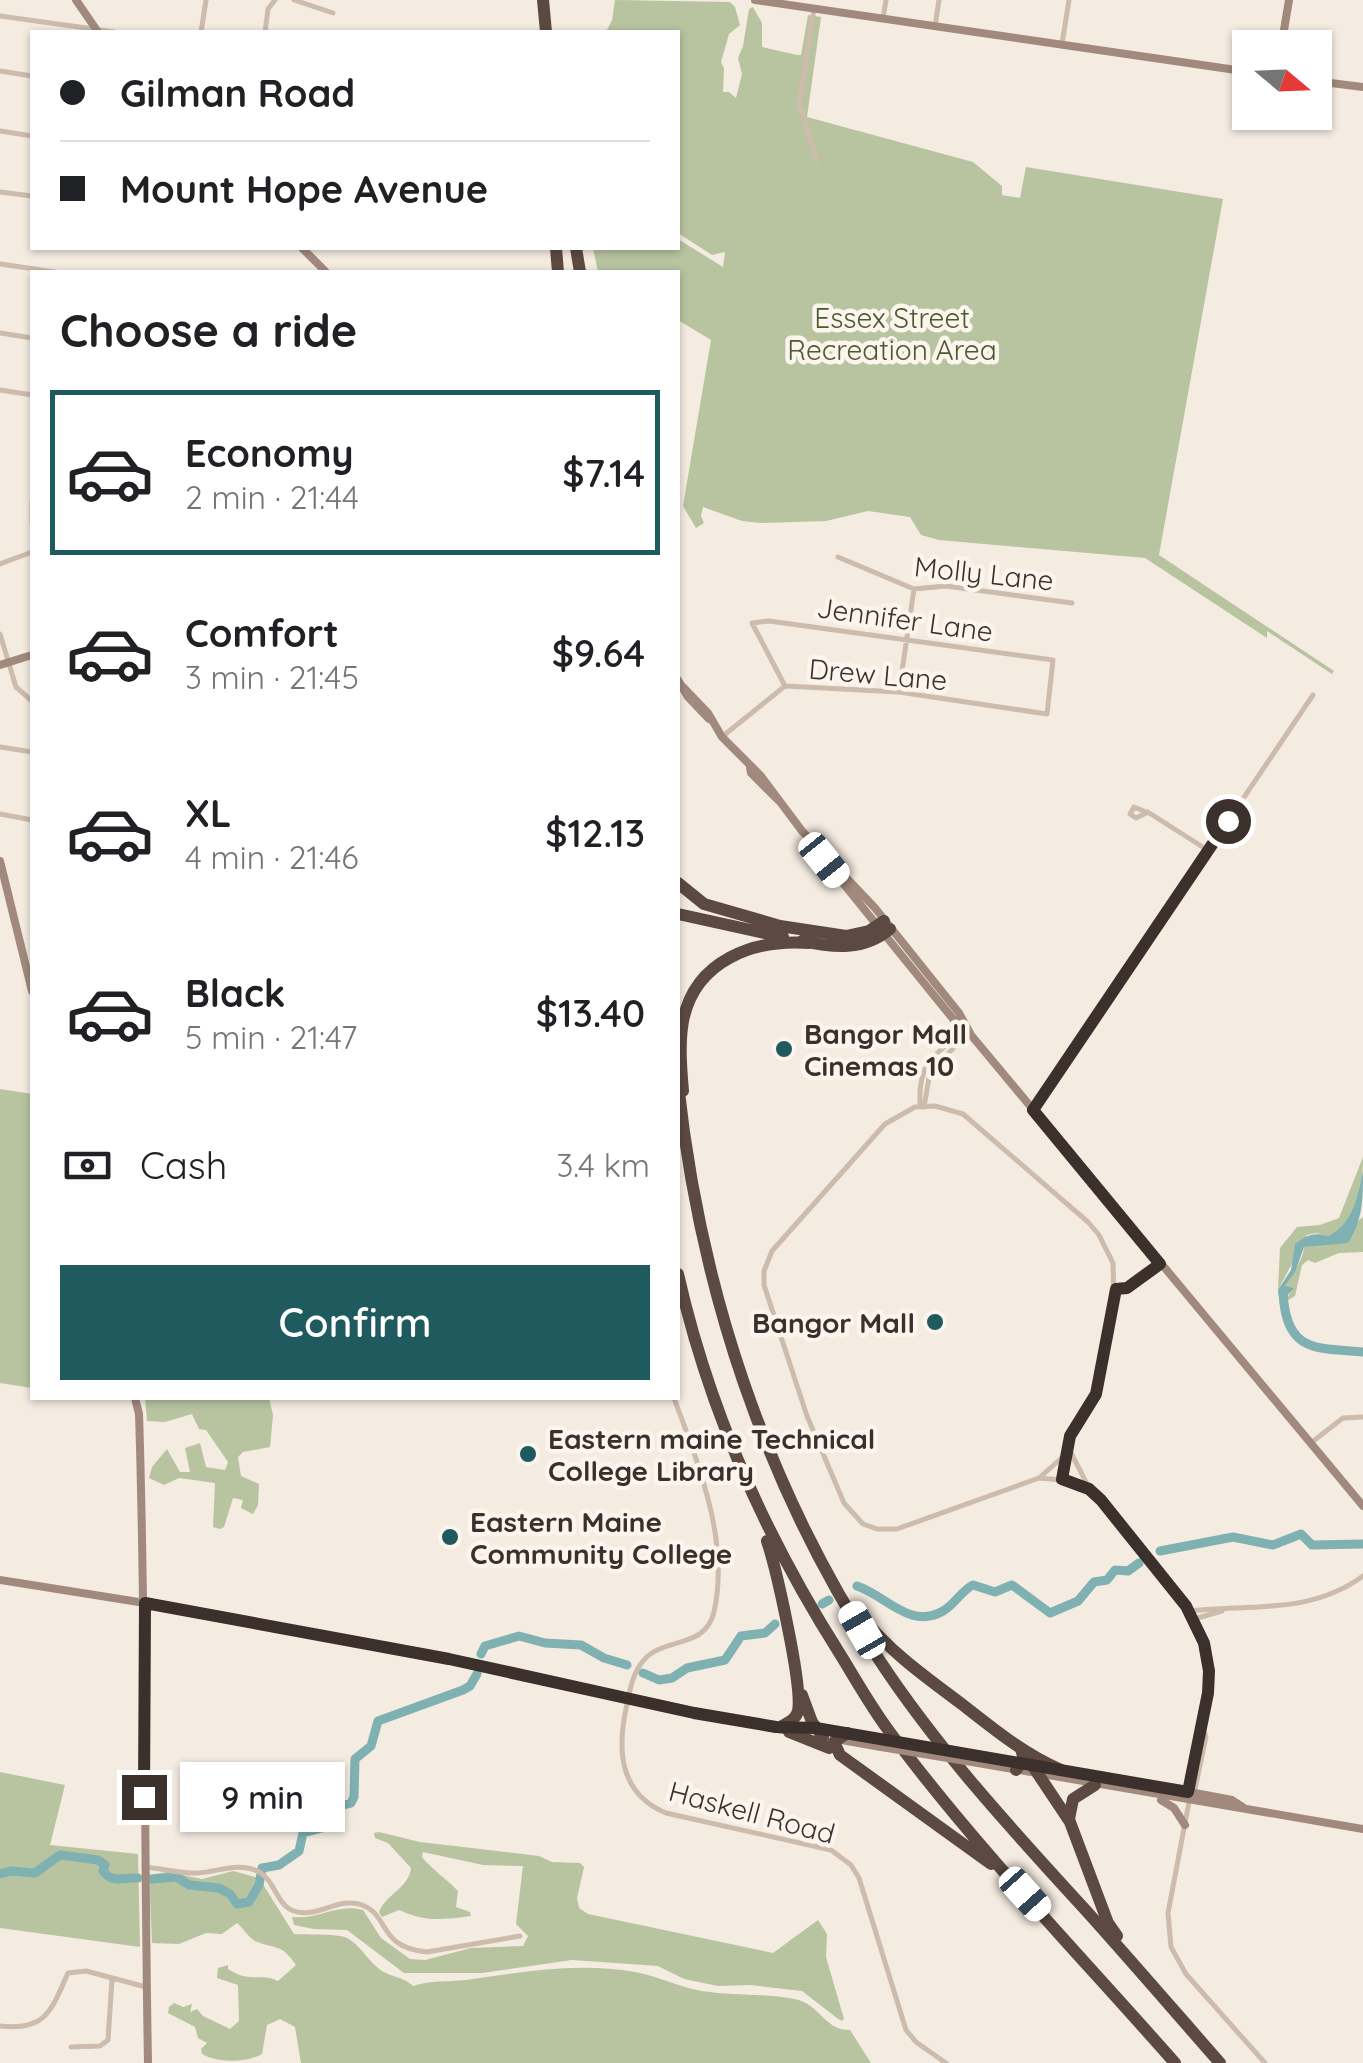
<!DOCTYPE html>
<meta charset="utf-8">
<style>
body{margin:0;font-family:Quicksand,sans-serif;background:#f2f2f2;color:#202124;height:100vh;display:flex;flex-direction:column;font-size:38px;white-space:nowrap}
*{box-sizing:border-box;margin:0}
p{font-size:32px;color:#757577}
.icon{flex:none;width:55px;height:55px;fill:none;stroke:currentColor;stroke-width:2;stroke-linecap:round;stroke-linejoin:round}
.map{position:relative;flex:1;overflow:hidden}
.drawer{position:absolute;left:30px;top:270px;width:650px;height:1130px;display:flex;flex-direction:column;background:#fff;border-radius:0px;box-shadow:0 2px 8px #0004}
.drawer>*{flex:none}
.hud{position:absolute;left:30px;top:30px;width:650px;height:220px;border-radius:0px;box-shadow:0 2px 8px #0004;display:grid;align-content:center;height:220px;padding:0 30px;background:#fff}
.needle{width:65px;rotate:109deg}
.buttons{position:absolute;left:1232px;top:30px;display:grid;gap:20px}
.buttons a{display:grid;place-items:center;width:100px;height:100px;border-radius:0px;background:#fff;box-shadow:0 2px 8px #0004;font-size:50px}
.end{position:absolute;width:45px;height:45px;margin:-22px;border:12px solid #3b302b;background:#fff;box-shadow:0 0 0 5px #fff}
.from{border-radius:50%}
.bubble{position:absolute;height:70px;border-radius:0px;background:#fff;box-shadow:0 2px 8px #0004;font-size:32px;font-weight:600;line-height:70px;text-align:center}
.car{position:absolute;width:30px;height:60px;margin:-30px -15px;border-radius:12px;box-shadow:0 0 8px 2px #0007;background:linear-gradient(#fff 24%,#345 0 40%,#fff 0 76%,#345 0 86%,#fff 0)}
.hud b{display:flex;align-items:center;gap:35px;height:95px;font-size:38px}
.hud b+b{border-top:2px solid #e0e0e0}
.hud i{width:25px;height:25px;background:#202124}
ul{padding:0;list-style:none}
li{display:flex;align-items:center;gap:30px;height:165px;margin:0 20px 15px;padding:0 10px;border:5px solid transparent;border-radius:0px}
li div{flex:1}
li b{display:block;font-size:38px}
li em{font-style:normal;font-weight:600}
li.on{border-color:#1f5a5e}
li>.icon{width:90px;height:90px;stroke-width:1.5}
h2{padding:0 30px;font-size:45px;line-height:120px}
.pay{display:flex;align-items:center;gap:25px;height:110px;padding:0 30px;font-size:38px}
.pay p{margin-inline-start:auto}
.button{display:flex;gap:20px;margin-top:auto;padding:20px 30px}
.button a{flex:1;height:115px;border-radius:0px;background:#1f5a5e;color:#fff;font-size:40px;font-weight:600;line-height:115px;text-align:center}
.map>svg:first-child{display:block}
</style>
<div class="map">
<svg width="1363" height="2063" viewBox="0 0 1363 2063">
<rect width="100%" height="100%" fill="#f4ebe1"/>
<!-- green -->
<path fill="#b8c4a0" d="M615 0 730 2 735 7 740 25 729 34 721 62 724 68 723 92H729L736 98 742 74 738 58 743 46 749 9 753 7 762 23V47L797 55H801L808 15 821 17 807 117 973 162 1002 186V195L1020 198 1026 167 1223 199 1159 555 1334 671 1332 674 1267 631V638L1145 558 939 540 921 535 910 517 868 511 826 521 761 523 742 521 703 507 701 516 704 523 696 528 683 506 711 340 678 320V272H598L593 248H678V239L723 267 725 252 712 255 678 233V32H606L612 20Z
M0 1089 32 1094V1388L0 1383Z
M1363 1157C1363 1187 1358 1221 1328 1236L1316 1233 1307 1235 1278 1290 1280 1248 1297 1227 1320 1225 1339 1218Z
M1363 1217V1252L1339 1253 1315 1263 1308 1260 1302 1265 1295 1296 1285 1302 1293 1288 1285 1287C1291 1274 1303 1261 1304 1247L1329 1243Z
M145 1398H269L273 1415 270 1447 243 1452 238 1457 241 1476 259 1484 258 1505 253 1514 241 1508 243 1500 233 1498 224 1527 220 1529 213 1527 215 1483 179 1478 164 1485 149 1478 152 1467 167 1449 180 1472H190L185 1448 200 1443 206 1467 225 1470 228 1462 206 1430 199 1429 192 1414 165 1422 147 1421Z
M0 1772 65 1785 50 1845 138 1854 140 1947 0 1928Z
M379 1832 420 1842 539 1856 552 1862 580 1863 584 1867 577 1898 579 1908 588 1914 773 1953 818 1920 827 1934 826 1957 844 2019 842 2021 837 2018 802 1991 750 1985 718 1986 684 1979 658 1966 572 1960 482 1973H404L347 1930 314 1929 294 1925 292 1917C318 1920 338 1903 363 1910L381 1938 410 1959 425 1960 471 1948 523 1946 528 1936 516 1924 523 1866 483 1865 423 1852 422 1857C432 1870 447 1879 458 1891L456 1907 470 1912 471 1916C442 1920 425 1922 399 1910L382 1917 379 1912C386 1894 409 1888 411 1868L388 1843 375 1838 374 1833Z
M233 1871 259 1878 294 1934C307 1935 341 1933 349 1939 361 1947 368 1960 378 1968 388 1977 403 1976 413 1986 432 1980 446 1982 466 1980 522 1972 577 1962 635 1972 657 1976 679 1987 702 1991 733 1996 763 1993 794 1999 820 2003 824 2031 850 2030L871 2063H301L295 2027 280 2019 267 2025 262 2054C247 2063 217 2063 202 2054L201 2049 207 2043 198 2038 195 2027 168 2013 169 2007 174 2003 183 2007 192 2004 190 2012 197 2009 203 2016 230 2029 239 2021 238 1985 217 1978 218 1968 228 1965V1969C251 1984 260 1972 278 1981L296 1965C281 1943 277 1950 255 1941 248 1937 243 1928 237 1923L222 1934 206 1933 179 1944 152 1943 149 1875 167 1872 202 1879Z"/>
<!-- water -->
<path fill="#7fb0b2" d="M1363 1171C1363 1199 1363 1220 1348 1243L1304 1247 1295 1272 1285 1286 1294 1288 1286 1297 1289 1298 1280 1304 1278 1290 1291 1270 1295 1244C1307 1235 1313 1232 1328 1236 1354 1223 1358 1196 1363 1171Z"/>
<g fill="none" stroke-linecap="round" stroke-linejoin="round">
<!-- river -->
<path stroke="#7fb0b2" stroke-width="9" d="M1283 1292C1286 1352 1314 1348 1363 1352
M1160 1551 1233 1537 1273 1545 1301 1534 1312 1545 1363 1544
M857 1586C887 1596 910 1630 943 1611 955 1604 961 1591 973 1585L995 1592 1012 1585 1050 1613 1078 1601 1094 1582 1107 1580 1115 1570 1128 1571 1139 1563
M822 1604 829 1600
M481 1654 485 1646 519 1636 545 1643 581 1645 604 1658 627 1665
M643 1673 659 1680 672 1678 687 1668 725 1660 741 1636 765 1633 775 1624
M0 1874 11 1871 35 1873 60 1855 98 1860 105 1865 103 1871C113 1884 123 1877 138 1878
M152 1879 177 1877 189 1885 219 1888 230 1894 237 1904 249 1902 259 1885 262 1868 279 1865 299 1851 303 1833 322 1828C328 1813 334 1806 351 1803L354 1797 355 1759 371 1746 378 1721 463 1690 470 1686 477 1674"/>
<!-- street -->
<path stroke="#cdbbac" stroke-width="5" d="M294 0 333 13
M814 9 799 104 817 161
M0 16 115 32
M883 18 886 0
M935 26 939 0
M201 32 206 0
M265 32 268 9 275 0
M1062 44 1069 0
M0 71 32 76
M0 131 32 136
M0 192 32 196
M0 264 55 272
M0 333 32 338
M0 390 32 395
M32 502V523
M838 557 914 589 946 586 1072 603
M0 564 32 552
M0 634 16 687 32 701
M899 692 914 589
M723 736 785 686 899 692 1047 714 1053 660 769 621 752 623 785 686
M0 747 32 752
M1148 812 1136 818 1130 814 1134 807 1151 814 1209 851
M0 814 32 820
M924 1107 920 1103C918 1058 938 1057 963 1028
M924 1107 930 1072 969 1032
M1033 1110 1313 695
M1116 1289H1127L1160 1264
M674 1398C698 1464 730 1540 714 1612 705 1650 663 1636 643 1661 633 1673 630 1689 627 1704 617 1748 618 1793 666 1813L831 1850 851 1865 859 1878 906 2030 916 2042 946 2063
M1312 1442 1343 1418 1363 1417
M1068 1447 1088 1486
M1039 1478 1065 1455
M1062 1479 1070 1436 1095 1394 1114 1303 1113 1263 1099 1235 1088 1222 963 1114 935 1106 915 1107 885 1124 772 1251 764 1271V1285L807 1416 844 1503 863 1524 877 1529H897L1039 1478 1073 1481 1089 1489 1109 1510 1194 1619 1204 1643 1209 1671 1203 1729 1198 1736 1188 1791 1189 1802 1168 1913 1171 1947 1186 1974 1265 2063
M1189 1611C1250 1604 1310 1615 1363 1576
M1194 1619 1222 1611
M1194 1794 1206 1737 1203 1729
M144 1867C161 1868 181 1874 198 1873 218 1872 239 1861 259 1872 275 1880 276 1905 294 1911 317 1919 339 1896 362 1905 390 1915 377 1947 427 1952L520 1936
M0 2026C46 2031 51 2011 68 1973L86 1971 146 1987
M71 2047 100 2046 108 2040 112 1979"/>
<!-- secondary -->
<path stroke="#a18a7d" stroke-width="8" d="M76 0 98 32
M755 0 1250 72
M1281 48 1289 0
M1315 81 1363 87
M302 248 326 272
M0 665 32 655
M678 680 688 697 709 719
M683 687 708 713 722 737 760 775 802 831 875 908 959 1013 971 1035 1363 1506
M750 767 751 773 779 801
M0 861 32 991
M825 861 962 1030 969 1032
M135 1398 139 1414C146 1630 144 1846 148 2063
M0 1580 145 1603 449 1659 783 1730
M785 1726 873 1737
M836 1739 881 1747
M970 1755 1023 1764
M978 1763 1363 1829
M1057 1769 1195 1793 1232 1800 1243 1807
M1161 1800 1174 1808 1185 1825"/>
<!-- highway -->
<path stroke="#5c4a42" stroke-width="12" d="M543 0 546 32
M556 248 558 272
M576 248 580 272
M678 883 704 904 780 926 846 936 869 931 884 921
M678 914 783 937
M802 941C834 948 864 951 890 929
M678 1084C700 1289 765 1485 878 1658 939 1751 1015 1833 1090 1915 1134 1964 1177 2014 1220 2063
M683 1091C681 1068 679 1044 683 1021 695 960 754 939 809 943
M678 1274C709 1411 765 1536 840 1654 856 1680 871 1707 889 1731 976 1848 1079 1954 1175 2063
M767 1541C776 1568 803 1686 798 1711 796 1719 789 1722 782 1726
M862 1617C891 1653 927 1678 963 1705 995 1730 1024 1754 1061 1770
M802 1695 812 1722 823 1737
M789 1732 829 1748
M847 1733 834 1742 840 1755 991 1864
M1032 1765 1070 1822 1108 1923 1117 1936
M1016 1770 1024 1759 1021 1749
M1069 1819 1073 1799 1095 1785"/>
<!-- secondary-bridge -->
<path stroke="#a18a7d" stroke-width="8" d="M873 1737 970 1755
M881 1747 978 1763"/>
</g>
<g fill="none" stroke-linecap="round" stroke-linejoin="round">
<!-- route -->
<path stroke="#3b302b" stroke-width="12" d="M144 1797 145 1603 449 1659 694 1713 776 1727 816 1728 1188 1792 1208 1693 1209 1671 1204 1643 1186 1606 1101 1500 1089 1489 1062 1479 1070 1436 1096 1394 1116 1289 1127 1288 1160 1264 1033 1110 1228 821"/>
</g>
<!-- markers -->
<g fill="#1f5a5e" stroke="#fbf5ee" stroke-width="4">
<circle cx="784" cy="1049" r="10"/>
<circle cx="935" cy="1322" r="10"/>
<circle cx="528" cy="1454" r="10"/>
<circle cx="450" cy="1537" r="10"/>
</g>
<g text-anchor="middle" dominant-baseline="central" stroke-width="9" stroke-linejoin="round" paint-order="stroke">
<!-- park labels -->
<g font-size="28" fill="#4a5a2e" stroke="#fbf5ee">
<text x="892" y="317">Essex Street<tspan x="892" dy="32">Recreation Area</tspan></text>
</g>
<!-- street labels -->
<g font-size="28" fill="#3b302b" stroke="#fbf5ee">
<text transform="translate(984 573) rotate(6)">Molly Lane</text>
<text transform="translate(905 619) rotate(8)">Jennifer Lane</text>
<text transform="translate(878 674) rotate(5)">Drew Lane</text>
<text transform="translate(752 1812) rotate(15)">Haskell Road</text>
</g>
<!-- poi labels -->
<g font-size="28" font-weight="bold" fill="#3b302b" stroke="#fbf5ee" text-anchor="start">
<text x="804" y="1033">Bangor Mall<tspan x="804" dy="32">Cinemas 10</tspan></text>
<text x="915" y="1322" text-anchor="end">Bangor Mall</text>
<text x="548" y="1438">Eastern maine Technical<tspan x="548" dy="32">College Library</tspan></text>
<text x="470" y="1521">Eastern Maine<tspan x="470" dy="32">Community College</tspan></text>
</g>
</g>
</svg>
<div class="buttons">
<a><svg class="needle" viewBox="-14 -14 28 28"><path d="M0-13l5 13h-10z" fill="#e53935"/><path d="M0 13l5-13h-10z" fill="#757577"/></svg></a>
</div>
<i class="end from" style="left:1228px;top:821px"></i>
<i class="end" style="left:144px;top:1797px"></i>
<div class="bubble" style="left:180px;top:1762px;width:165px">9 min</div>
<i class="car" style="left:824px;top:860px;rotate:141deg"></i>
<i class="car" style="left:862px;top:1630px;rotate:330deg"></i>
<i class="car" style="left:1025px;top:1894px;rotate:138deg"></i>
<div class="hud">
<b><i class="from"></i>Gilman Road</b>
<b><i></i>Mount Hope Avenue</b>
</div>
<section class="drawer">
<h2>Choose a ride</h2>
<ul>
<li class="on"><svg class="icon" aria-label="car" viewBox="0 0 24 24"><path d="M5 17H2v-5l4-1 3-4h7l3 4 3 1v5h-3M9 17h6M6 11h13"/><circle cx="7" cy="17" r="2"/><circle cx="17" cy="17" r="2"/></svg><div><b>Economy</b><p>2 min · 21:44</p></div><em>$7.14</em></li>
<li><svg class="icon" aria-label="car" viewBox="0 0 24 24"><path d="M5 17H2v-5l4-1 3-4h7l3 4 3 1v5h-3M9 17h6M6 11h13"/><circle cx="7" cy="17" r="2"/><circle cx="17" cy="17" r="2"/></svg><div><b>Comfort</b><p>3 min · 21:45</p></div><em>$9.64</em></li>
<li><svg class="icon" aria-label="car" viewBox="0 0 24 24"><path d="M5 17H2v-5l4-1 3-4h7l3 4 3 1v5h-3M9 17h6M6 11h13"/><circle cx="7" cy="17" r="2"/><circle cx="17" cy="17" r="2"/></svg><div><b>XL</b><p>4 min · 21:46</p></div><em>$12.13</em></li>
<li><svg class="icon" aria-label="car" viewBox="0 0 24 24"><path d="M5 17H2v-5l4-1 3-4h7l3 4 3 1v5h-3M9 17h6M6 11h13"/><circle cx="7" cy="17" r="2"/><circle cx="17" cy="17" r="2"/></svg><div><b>Black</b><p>5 min · 21:47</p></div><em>$13.40</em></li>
</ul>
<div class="pay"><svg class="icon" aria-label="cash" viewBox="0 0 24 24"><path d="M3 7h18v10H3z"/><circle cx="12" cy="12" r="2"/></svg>Cash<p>3.4 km</p></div>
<div class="button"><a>Confirm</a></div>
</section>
</div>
